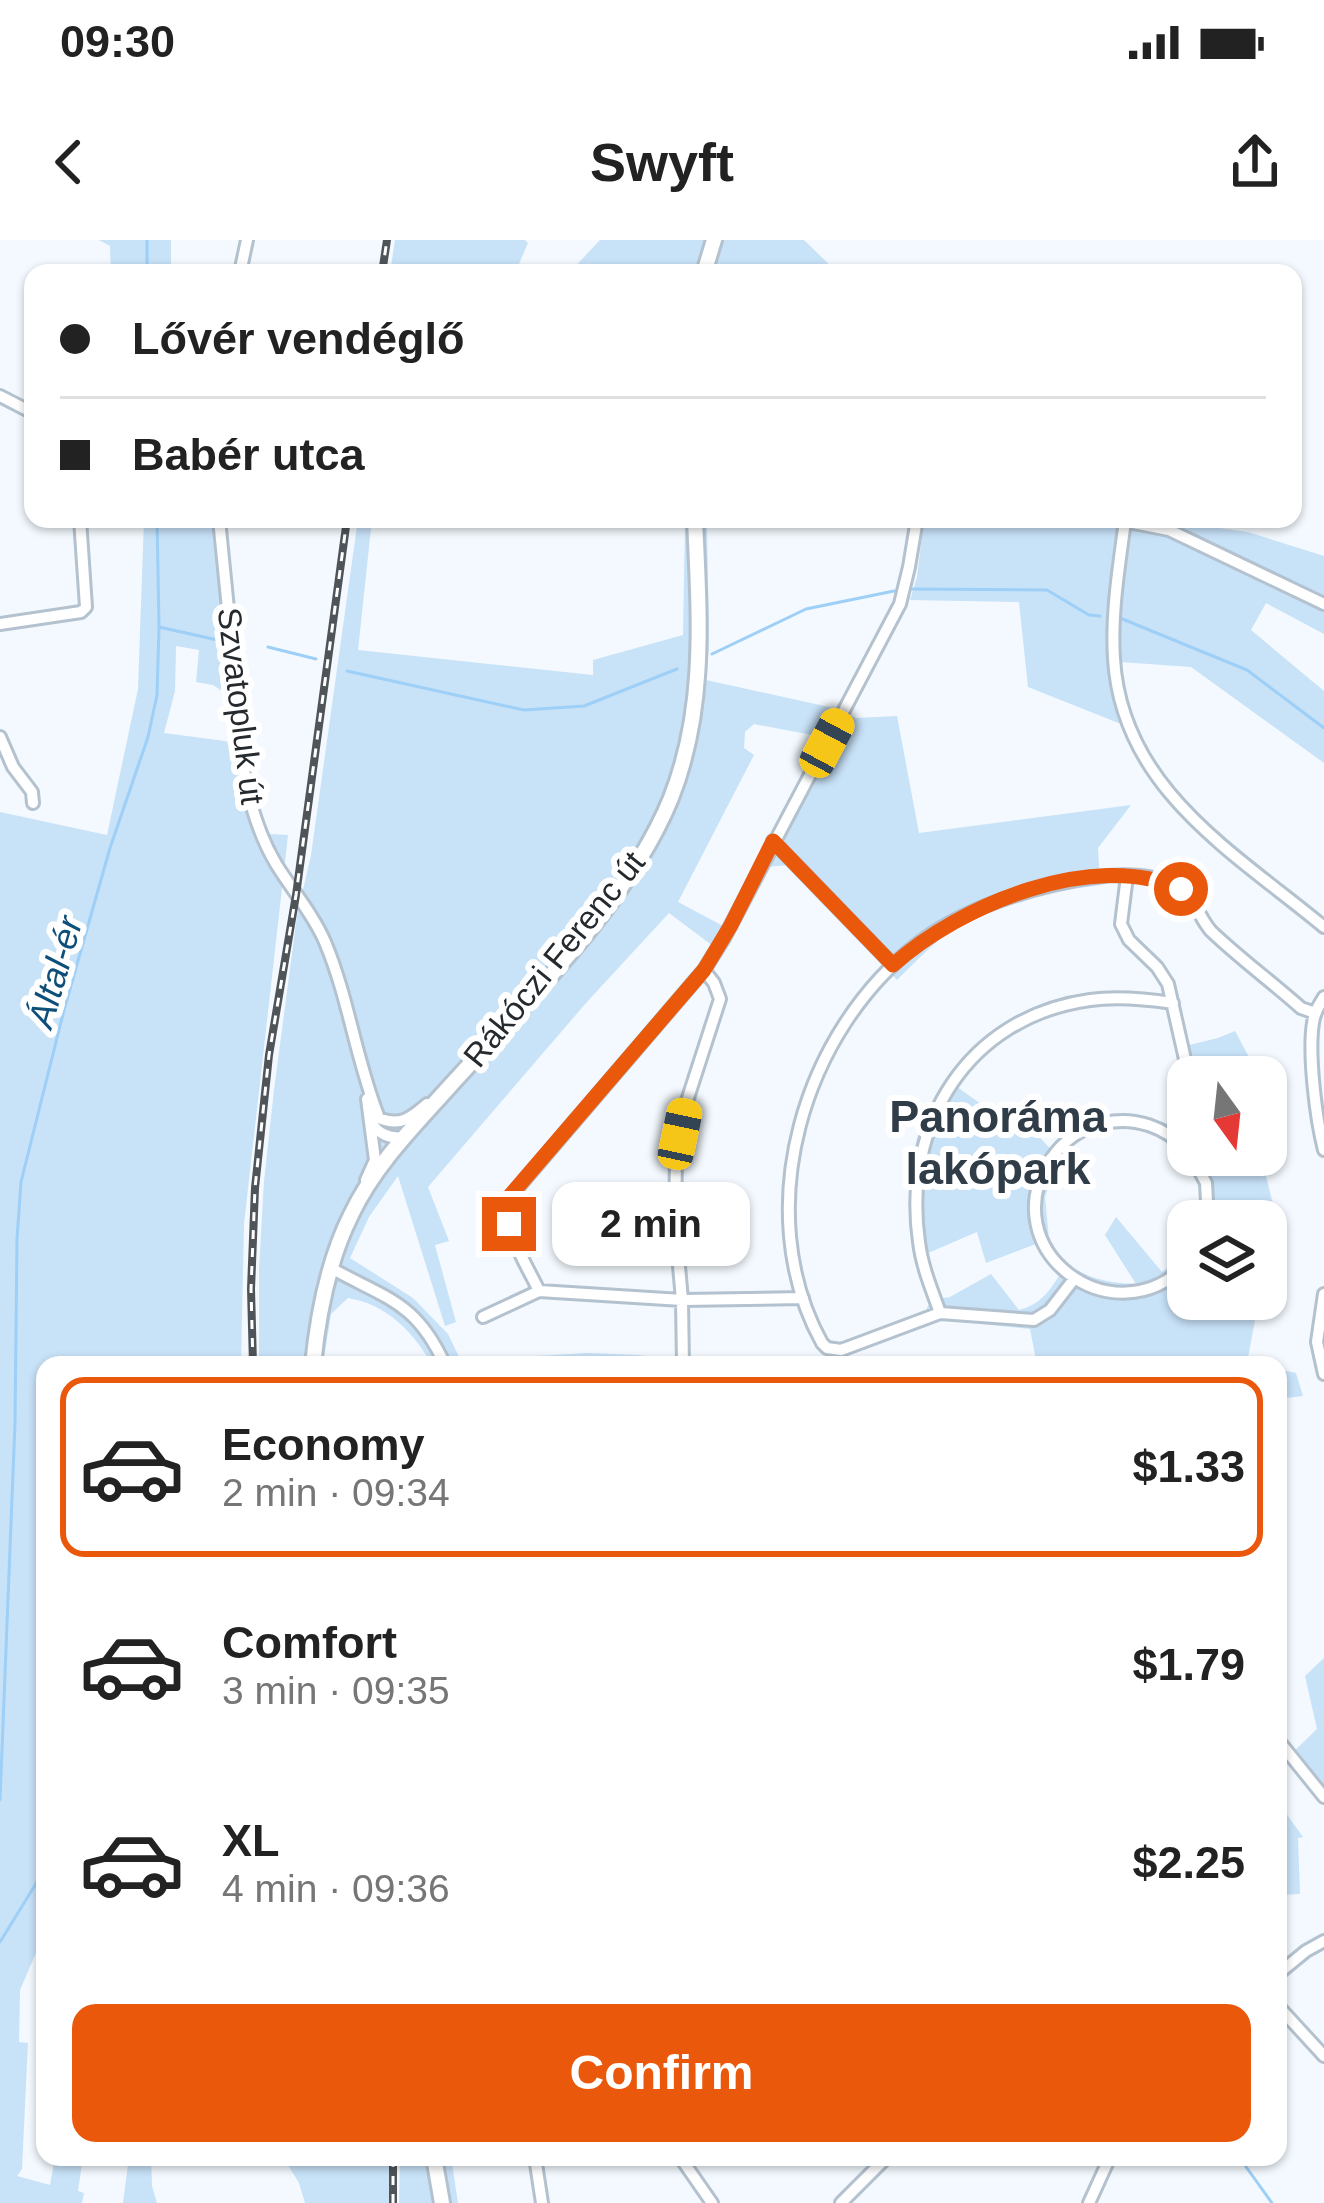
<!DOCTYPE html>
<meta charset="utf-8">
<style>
body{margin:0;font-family:Arial,sans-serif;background:#f2f2f2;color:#222;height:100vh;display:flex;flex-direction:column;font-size:45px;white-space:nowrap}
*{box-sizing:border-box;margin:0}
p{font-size:39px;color:#767676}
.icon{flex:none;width:66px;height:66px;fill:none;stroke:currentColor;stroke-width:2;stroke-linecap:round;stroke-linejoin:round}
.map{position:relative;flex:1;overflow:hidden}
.drawer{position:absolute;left:36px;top:1116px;width:1251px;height:810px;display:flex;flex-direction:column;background:#fff;border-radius:24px;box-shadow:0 3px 9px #0004}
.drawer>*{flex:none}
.guide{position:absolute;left:24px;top:24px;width:1278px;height:264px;border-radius:24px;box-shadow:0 3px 9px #0004;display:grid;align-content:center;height:264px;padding:0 36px;background:#fff}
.needle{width:78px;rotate:165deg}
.fabs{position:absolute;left:1167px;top:816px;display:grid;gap:24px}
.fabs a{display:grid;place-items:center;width:120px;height:120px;border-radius:24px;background:#fff;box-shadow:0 3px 9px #0004;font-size:60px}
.end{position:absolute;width:54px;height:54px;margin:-27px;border:15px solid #ea580c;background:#fff;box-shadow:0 0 0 6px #fff}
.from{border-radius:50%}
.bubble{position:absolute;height:84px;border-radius:24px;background:#fff;box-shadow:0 3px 9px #0004;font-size:39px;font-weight:700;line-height:84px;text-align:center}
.car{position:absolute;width:36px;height:72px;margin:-36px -18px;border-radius:15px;box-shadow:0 0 9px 3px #0007;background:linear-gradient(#f5c518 24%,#345 0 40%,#f5c518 0 76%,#345 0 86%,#f5c518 0)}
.guide b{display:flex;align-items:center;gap:42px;height:114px;font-size:45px}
.guide b+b{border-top:3px solid #e0e0e0}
.guide i{width:30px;height:30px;background:#222}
ul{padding:21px 0 0;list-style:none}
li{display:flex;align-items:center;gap:36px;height:180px;margin:0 24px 18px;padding:0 12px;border:6px solid transparent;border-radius:24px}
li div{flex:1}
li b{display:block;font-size:45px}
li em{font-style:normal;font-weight:700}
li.current{border-color:#ea580c}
li>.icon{width:108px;height:108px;stroke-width:1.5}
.button{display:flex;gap:24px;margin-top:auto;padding:24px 36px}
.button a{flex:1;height:138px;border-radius:24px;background:#ea580c;color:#fff;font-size:48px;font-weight:700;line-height:138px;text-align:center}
.status{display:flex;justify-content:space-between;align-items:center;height:84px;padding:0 60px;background:#fff;direction:ltr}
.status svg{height:33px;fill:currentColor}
header{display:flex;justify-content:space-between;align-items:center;height:156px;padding:0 36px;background:#fff;font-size:54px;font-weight:700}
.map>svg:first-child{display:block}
</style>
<div class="status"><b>09:30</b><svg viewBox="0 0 49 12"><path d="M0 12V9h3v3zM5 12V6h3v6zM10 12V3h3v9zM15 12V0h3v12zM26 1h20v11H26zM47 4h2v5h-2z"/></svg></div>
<header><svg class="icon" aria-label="back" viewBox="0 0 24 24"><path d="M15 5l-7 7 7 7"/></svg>Swyft<svg class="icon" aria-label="share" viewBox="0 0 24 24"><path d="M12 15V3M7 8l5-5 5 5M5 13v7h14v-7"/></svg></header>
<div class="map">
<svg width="1324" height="1963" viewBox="0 0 1324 1963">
<rect width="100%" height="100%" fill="#f3f9fe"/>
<!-- green -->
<path fill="#c8e2f8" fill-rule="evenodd" d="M99 0H171V33H111L110 6Z
M395 0H525L528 3 515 33H390Z
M600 0H804L838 33H569Z
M144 279H223L256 553 263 581 270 594 288 595 244 984 241 1125H45V1692L20 1750 19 1802 28 1803 22 1929 17 1936 50 1945 55 1917H83L78 1951 84 1953 82 1963H0V572L107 595 138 449ZM176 406 199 410 196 442 213 445 231 457 232 502 164 493 175 451Z
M358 279H372L358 410 593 435V420L683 395 685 279H707L709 406 706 440 829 467 856 478 897 476 919 593 1131 565 1098 608 1100 645C1050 652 997 660 954 689 933 703 915 722 897 740L789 625 754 628 823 497 754 484 745 492 744 508 754 515 678 662 723 686 713 706 669 673 586 763 428 947 449 1001 435 1005 456 1082 445 1086 398 936 369 977 350 1018 413 1058 448 1094 463 1125H432C414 1092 386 1064 348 1058L331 1074 323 1125H259V1029L264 941 274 850 297 676 311 615Z
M924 279H1154L1248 292 1324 316V394L1266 363 1251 390 1324 451V523L1191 427 1120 422 1127 468 1136 490 1028 447 1019 362 910 360 917 337Z
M1235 791 1250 819 1252 837H1188V915H1261L1275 973 1266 1021V981H1201C1208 944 1186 922 1161 897L1171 884 1185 879 1177 808 1218 798Z
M946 839 1002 879 1013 869 1059 918 1045 957 1049 999 986 1023 977 992 914 1019C907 948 904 901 946 839Z
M1116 977 1162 1032 1188 1013V1059H1259L1247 1123 1253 1125H1037L1030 1089 942 1080 931 1083 927 1068 931 1060 950 1057 991 1034 1019 1070C1045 1064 1054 1043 1067 1023 1087 1039 1110 1043 1136 1044L1105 995Z
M588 1113 639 1115 699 1125H507L536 1116Z
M1278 1129 1296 1133 1303 1156 1278 1159Z
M1324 1418V1562L1288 1517 1317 1489 1305 1436Z
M1278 1562 1303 1597 1298 1598 1300 1654 1278 1655Z
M129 1917H151L152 1946 157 1963H123Z
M283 1917H389V1963H305L299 1943Z
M400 1917H451L458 1963H399Z"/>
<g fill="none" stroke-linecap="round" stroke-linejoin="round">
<!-- stream -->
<path stroke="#9ecff7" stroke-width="3" d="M147 0V33
M910 349 1047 350 1089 375 1100 376
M1120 378 1247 430 1324 488
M159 387 222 401
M268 407 316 419
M712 414 806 369 894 351
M347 431 524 470 584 466 677 429
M0 1560 15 1183 17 999 21 942 64 770 110 608 148 497 157 455 159 387 157 279
M0 1702 45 1629
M1239 1917 1272 1963"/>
<!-- minor casing -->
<g stroke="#b3c2ce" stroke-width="16">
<path id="minor" d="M240 33 247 0
M0 156 33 173
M219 279 245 538C251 568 260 597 276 624 292 650 313 674 325 702 349 759 356 821 379 878 400 887 411 878 427 864
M1113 279 1169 290 1324 364
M1125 281C1119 326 1111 374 1114 419 1122 549 1235 613 1324 687
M0 384 81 372 86 367 80 279
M0 497 13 527 32 552 33 563
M773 601 893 725
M1127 636 1121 684 1129 700 1157 727 1168 744 1189 837
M1324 757C1319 765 1314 773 1313 783 1308 814 1316 879 1324 910
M371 881C377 894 390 899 404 897
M1188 911C1166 887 1135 876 1104 883 1082 887 1063 901 1051 919 991 1008 1113 1102 1188 1023
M1191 915 1206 943 1208 981
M366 940 375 920 367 859
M331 1028C386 1059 416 1061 445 1125
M1074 1039 1050 1070 1034 1080 940 1073 841 1110 827 1108 822 1103C749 971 803 790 920 702 959 673 1006 656 1053 645 1090 636 1143 627 1179 647 1194 656 1199 678 1211 691 1239 718 1272 742 1301 768L1315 773
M539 1051C527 1025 502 989 508 959L704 730 724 698 900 364 909 327 917 279
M1324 1054 1317 1102 1324 1134
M940 1073C932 1050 922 1027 919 1002 902 885 967 777 1090 760 1118 756 1146 759 1173 763
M483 1077 539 1051 682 1060 803 1058
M683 1125 682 1060 675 981 676 918 687 861 720 759 714 743 704 730
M1278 1500 1324 1557
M1278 1734 1306 1711 1324 1701
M1278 1766 1324 1816
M535 1917 542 1963
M680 1917 712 1963
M841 1963 887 1917
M1089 1963 1110 1917"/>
</g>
<!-- major casing -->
<g stroke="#b3c2ce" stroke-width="20">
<path id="major" d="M704 33 714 0
M313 1125C318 1074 328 1021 351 975 374 926 414 886 450 846 526 762 629 662 671 558 707 467 699 374 695 279
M434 1917 442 1963"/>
</g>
<!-- minor -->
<use href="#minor" stroke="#fff" stroke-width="10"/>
<!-- major -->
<use href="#major" stroke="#fff" stroke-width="14"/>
<!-- rail casing -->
<g stroke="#4f5459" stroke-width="8">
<path id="rail" d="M382 33 387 0
M253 1125 251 1049 255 948 269 815 296 655 347 279
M393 1963V1917"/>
</g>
<!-- rail -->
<use href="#rail" stroke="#fff" stroke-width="3" stroke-dasharray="9" stroke-linecap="butt"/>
</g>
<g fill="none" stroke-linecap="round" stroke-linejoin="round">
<!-- route -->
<path stroke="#ea580c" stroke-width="15" d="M509 984 506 968 508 958 704 730 731 685 773 601 893 725C960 665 1093 609 1181 649"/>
</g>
<g text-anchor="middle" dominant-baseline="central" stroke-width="12" stroke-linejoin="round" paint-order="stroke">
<!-- street labels -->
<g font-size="33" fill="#252a2f" stroke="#fff">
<text transform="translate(241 466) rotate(83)">Szvatopluk út</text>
<text transform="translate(554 719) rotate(-51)">Rákóczi Ferenc út</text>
</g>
<!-- water labels -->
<g font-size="36" font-style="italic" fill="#0e4f7a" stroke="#fff">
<text transform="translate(55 732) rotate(-74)">Által-ér</text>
</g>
<!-- district labels -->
<g font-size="45" font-weight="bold" fill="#303c47" stroke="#fff">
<text x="998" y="876">Panoráma<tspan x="998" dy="52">lakópark</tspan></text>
</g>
</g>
</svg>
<div class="fabs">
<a><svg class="needle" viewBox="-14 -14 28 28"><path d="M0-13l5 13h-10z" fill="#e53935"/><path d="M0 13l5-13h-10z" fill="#767676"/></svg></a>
<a><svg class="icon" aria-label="layers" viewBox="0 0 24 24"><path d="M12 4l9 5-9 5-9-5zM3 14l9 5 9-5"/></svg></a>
</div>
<i class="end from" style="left:1181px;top:649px"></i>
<i class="end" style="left:509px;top:984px"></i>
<div class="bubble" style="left:552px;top:942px;width:198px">2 min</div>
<i class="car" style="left:827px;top:503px;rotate:28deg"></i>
<i class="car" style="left:680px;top:894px;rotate:12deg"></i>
<div class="guide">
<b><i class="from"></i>Lővér vendéglő</b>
<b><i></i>Babér utca</b>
</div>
<section class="drawer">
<ul>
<li class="current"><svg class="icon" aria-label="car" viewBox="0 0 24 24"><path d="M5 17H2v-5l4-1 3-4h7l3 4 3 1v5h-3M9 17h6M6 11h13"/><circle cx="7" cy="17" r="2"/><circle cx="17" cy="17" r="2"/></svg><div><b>Economy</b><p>2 min · 09:34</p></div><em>$1.33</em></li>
<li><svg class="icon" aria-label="car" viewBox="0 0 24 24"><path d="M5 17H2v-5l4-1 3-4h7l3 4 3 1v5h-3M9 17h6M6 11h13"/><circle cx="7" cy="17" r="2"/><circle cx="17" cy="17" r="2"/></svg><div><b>Comfort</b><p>3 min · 09:35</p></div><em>$1.79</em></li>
<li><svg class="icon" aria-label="car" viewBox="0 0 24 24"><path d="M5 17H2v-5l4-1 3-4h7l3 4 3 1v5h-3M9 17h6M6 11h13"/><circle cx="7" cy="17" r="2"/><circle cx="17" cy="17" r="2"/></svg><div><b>XL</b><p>4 min · 09:36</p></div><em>$2.25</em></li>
</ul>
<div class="button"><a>Confirm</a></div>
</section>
</div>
